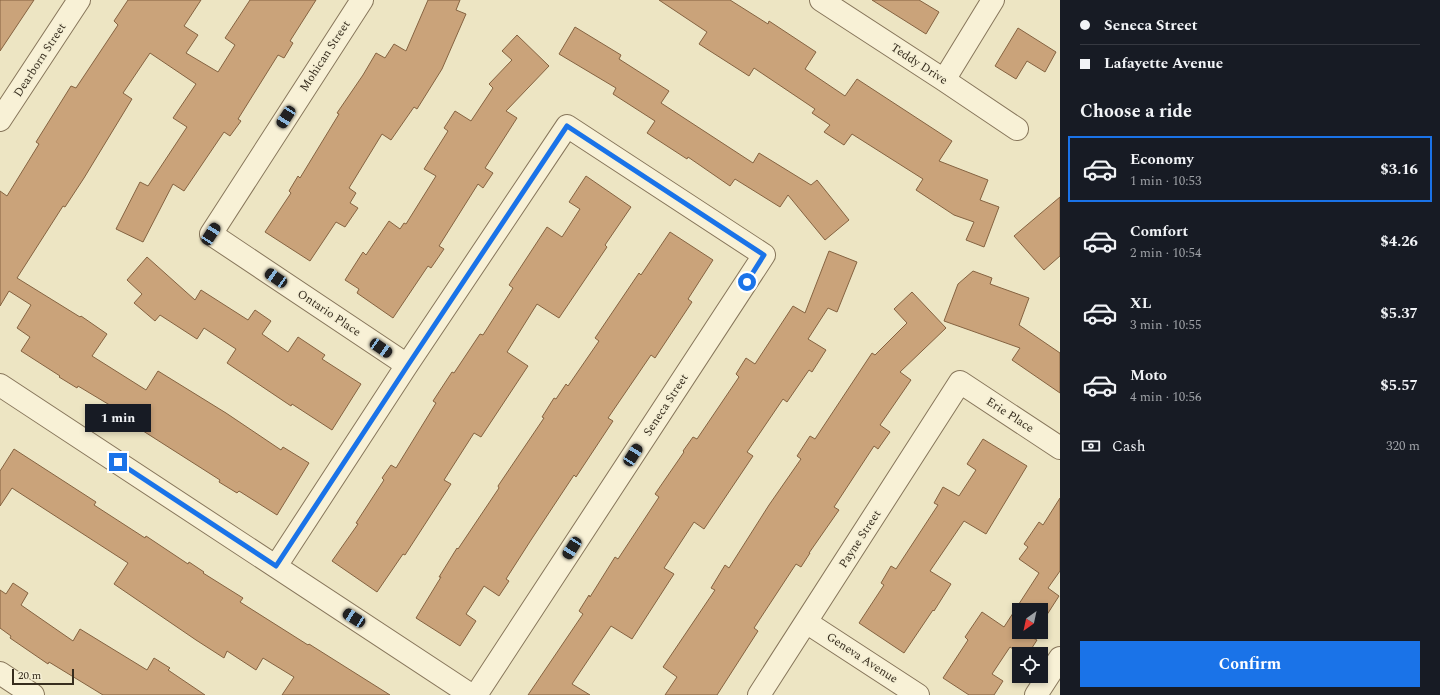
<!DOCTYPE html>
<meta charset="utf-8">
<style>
body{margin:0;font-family:Spectral,serif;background:#242831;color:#f1f3f6;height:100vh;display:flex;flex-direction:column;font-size:15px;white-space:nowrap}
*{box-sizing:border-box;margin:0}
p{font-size:13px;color:#9ea1a6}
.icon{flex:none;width:22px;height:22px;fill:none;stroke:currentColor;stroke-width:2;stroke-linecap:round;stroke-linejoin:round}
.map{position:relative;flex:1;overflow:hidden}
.panel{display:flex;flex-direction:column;background:#171b24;width:380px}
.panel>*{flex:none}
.top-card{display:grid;align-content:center;height:88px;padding:0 20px;background:#171b24}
.needle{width:26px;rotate:213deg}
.fabs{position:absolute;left:1012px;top:603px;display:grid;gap:8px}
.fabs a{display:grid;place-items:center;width:36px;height:36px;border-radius:0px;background:#171b24;box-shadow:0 2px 6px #0003;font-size:20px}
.scale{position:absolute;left:12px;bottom:10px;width:62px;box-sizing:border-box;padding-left:4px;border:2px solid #372d1e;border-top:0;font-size:11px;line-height:14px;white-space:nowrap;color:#372d1e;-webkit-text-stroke:3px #f4eed3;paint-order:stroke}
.end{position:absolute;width:18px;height:18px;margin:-9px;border:5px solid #1a73e8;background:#fff;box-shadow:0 0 0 2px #fff}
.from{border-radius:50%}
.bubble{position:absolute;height:28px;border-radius:0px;background:#171b24;box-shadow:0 2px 6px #0003;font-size:13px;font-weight:700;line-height:28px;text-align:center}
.car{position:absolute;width:12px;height:24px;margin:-12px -6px;border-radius:5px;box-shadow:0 0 3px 1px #0007;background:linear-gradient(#222 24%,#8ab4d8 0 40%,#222 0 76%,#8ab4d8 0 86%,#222 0)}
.top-card b{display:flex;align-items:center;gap:14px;height:38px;font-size:15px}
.top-card b+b{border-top:1px solid #363941}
.top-card i{width:10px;height:10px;background:#f1f3f6}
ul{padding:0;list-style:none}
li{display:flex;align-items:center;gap:12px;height:66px;margin:0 8px 6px;padding:0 12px;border:2px solid transparent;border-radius:0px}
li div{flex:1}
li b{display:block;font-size:15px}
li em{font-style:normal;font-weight:700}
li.current{border-color:#1a73e8}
li>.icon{width:36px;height:36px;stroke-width:1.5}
h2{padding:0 20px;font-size:18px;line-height:48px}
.pay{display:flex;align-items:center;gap:10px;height:44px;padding:0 20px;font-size:15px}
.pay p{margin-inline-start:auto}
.action{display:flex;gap:8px;margin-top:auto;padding:8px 20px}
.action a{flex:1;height:46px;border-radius:0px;background:#1a73e8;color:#fff;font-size:16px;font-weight:700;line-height:46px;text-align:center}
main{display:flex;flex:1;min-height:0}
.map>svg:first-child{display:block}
</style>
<main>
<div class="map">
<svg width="1060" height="695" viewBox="0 0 1060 695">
<rect width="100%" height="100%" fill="#ede5c3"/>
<!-- building -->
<path fill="#caa37a" stroke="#856341" d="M0 0H34L0 51Z
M128 0H201L184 26 198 35 186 53 218 72 235 45 225 38 250 0H316L290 41 293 43 284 58 278 55 238 119 241 121 230 136 224 132 184 191 173 184 143 242 116 229 140 182 148 186 187 127 173 118 196 84 150 53 123 93 132 99 84 178 65 207 63 206 17 278 80 317 81 316 107 334 92 356 146 390 158 371 226 413 281 450 283 447 309 463 277 515 239 491 237 493 219 482 220 480 140 429 143 425 78 386 77 388 59 377 60 376 21 351 30 337 17 328 31 305 9 291 0 306V191L7 196 39 144 36 142 71 86 76 88 118 25 114 21Z
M428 0H460L456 10 466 14 442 69 417 109 414 107 391 140 382 134 349 188 356 193 350 203 358 208 345 227 336 222 310 261 265 232 291 193 289 191 298 176 300 178 339 114 337 113 363 75 376 53 385 58 394 44 406 51Z
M659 0H730L768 24 769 21 816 52 805 69 845 96 857 79 952 141 939 161 988 180 980 200 999 207 984 247 966 240 974 222 954 215 916 190 923 179 852 134 844 145 824 132 830 125 812 113 815 109 754 68 749 76 699 44 707 32Z
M872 0H919L939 12 926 34Z
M575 27 621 55 619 59 669 91 661 103 753 163 759 153 811 185 817 180 849 220 825 240 788 195 780 207 735 179 730 186 688 157 687 159 647 133 655 121 613 94 616 88 559 54Z
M1018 28 1056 52 1045 72 1027 61 1016 79 995 66Z
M517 35 549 66 506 111 517 118 485 168 493 173 483 188 478 184 439 246 444 249 431 268 428 266 393 318 357 293 359 289 345 280 363 252 366 255 389 221 400 229 404 223 406 224 436 176 424 169 448 131 444 128 455 111 471 121 493 88 489 84 512 60 502 51Z
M586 176 631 207 605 245 607 247 559 318 537 304 507 352 528 366 481 437 474 433 444 480 451 484 405 555 403 554 377 592 332 561 358 524 356 523 384 480 382 478 391 465 396 468 436 403 433 401 452 372 454 373 480 334 483 335 513 288 509 285 547 227 562 237 580 209 569 202Z
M1060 197V256L1044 270 1014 236Z
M670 232 713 260 688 299 692 302 655 358 651 355 608 418 613 421 576 477 574 475 531 540 506 579 509 581 499 596 484 586 466 614 476 621 460 646 416 618 441 577H439L457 548 458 549 499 488 498 486 544 418 542 417 554 398 556 399 566 384 568 386 599 341 595 338 639 273 641 275Z
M829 251 857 262 837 312 828 308 808 339 826 350 812 372 809 370 787 402 783 399 747 452 753 456 704 529 694 522 664 568 674 574 632 639 611 626 572 684 590 695H528L583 614 579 611 589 595 590 597 615 557 618 559 659 497 655 494 684 452 683 451 693 437 697 439 739 377 736 374 746 358 755 364 793 306 805 313Z
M147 257 195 300 201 290 248 320 255 310 271 321 262 334 288 352 298 337 325 355 322 359 361 384 332 430 292 404 291 406 227 363 236 349 204 328 197 339 160 315 155 321 134 303 142 294 127 280Z
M973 271 992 278 990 284 1029 298 1019 325 1060 353V393L1012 360 1020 348 944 321 958 284Z
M912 292 946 328 900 372 911 380 880 425 890 432 878 449 874 446 834 507 839 510 809 553H810L801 567 796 564 754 628 758 631 717 695H665L677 677 663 667 715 590 711 588 725 565 729 568 769 505 801 459 797 456 810 436 815 439 872 353 875 355 907 323 894 309Z
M983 439 1027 466 986 534 964 521 930 571 951 584 934 611 933 610 904 653 859 623 884 585 881 583 891 566 896 569 938 505 934 503 943 487 959 496 976 470 967 464Z
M14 449 96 502 94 505 145 538 146 536 188 564 189 562 204 572 203 573 243 598 240 602 308 645 309 644 390 695H282L294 677 263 658 256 670 227 651 224 658 196 640 114 584 128 563 12 488 0 506V471Z
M1060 498V571L1048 588 1059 596 1041 624V610H1019V632H1036L1033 638 1037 640 1028 654H1021L1010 647 992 674 1003 681 994 695H969L943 678 968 640 965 637 982 612 1004 627 1039 573 1019 559 1028 547 1024 544 1039 522 1043 525Z
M13 583 28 593 21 605 73 641 80 629 147 670 154 658 170 668 168 670 205 695H103L49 662 48 664 10 638 11 636 0 628V590L6 594Z"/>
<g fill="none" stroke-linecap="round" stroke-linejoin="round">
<!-- minor casing -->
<g stroke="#87765b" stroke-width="24">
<path id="minor" d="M362 0 211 234 407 365
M821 0 944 80 1017 129
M944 80 993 0
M0 120 79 0
M0 385 471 695
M276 566 407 365 567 126 764 255 476 695
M806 622 918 695
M0 673 33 695
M759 695 960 382 1060 448
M1036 695 1060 658"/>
</g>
<!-- minor -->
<use href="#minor" stroke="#f8f1d6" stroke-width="22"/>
</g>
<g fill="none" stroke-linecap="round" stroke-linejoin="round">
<!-- route -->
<path stroke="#1a73e8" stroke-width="5" d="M118 462 276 566 408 365 567 126 764 255 747 282"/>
</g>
<g text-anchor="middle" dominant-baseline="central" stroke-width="3" stroke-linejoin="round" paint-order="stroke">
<!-- street labels -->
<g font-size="12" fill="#372d1e" stroke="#f4eed3">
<text transform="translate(325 56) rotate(-57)">Mohican Street</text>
<text transform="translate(40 60) rotate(-57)">Dearborn Street</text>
<text transform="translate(919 64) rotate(33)">Teddy Drive</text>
<text transform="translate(329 313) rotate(34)">Ontario Place</text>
<text transform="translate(666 405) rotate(-57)">Seneca Street</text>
<text transform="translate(1010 415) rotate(33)">Erie Place</text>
<text transform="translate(860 539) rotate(-57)">Payne Street</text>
<text transform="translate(862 658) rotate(33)">Geneva Avenue</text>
</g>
</g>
</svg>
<div class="fabs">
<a><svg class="needle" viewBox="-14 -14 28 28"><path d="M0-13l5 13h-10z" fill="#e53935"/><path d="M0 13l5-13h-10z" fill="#9ea1a6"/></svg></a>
<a><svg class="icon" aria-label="locate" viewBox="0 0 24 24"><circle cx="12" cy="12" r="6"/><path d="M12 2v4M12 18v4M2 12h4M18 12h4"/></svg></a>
</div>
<div class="scale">20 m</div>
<i class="end from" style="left:747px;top:282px"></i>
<i class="end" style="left:118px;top:462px"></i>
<div class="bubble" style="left:85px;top:404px;width:66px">1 min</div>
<i class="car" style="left:286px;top:117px;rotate:213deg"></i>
<i class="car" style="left:211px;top:234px;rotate:33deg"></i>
<i class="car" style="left:276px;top:278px;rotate:304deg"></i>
<i class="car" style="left:381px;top:348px;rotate:124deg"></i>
<i class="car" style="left:633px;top:455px;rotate:33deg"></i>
<i class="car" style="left:572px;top:548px;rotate:213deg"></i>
<i class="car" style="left:354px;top:618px;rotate:303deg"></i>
</div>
<section class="panel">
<div class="top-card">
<b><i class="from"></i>Seneca Street</b>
<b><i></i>Lafayette Avenue</b>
</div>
<h2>Choose a ride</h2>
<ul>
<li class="current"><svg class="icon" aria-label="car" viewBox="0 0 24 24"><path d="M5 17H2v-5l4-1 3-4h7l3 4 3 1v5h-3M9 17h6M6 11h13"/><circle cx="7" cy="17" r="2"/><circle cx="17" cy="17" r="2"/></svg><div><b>Economy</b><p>1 min · 10:53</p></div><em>$3.16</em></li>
<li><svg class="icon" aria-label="car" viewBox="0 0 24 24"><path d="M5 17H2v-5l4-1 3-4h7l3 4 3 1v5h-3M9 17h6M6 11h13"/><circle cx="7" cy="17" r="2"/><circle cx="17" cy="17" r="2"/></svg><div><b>Comfort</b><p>2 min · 10:54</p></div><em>$4.26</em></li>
<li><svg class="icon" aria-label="car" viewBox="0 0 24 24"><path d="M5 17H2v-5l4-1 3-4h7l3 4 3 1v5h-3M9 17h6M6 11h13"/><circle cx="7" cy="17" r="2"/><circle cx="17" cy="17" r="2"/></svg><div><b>XL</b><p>3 min · 10:55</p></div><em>$5.37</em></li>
<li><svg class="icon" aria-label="car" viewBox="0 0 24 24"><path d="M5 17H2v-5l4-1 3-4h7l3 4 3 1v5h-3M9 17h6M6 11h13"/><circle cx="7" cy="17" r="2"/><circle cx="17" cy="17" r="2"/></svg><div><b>Moto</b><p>4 min · 10:56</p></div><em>$5.57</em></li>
</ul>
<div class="pay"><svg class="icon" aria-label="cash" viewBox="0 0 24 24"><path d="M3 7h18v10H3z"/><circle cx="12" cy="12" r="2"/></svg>Cash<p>320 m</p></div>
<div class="action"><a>Confirm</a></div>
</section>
</main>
